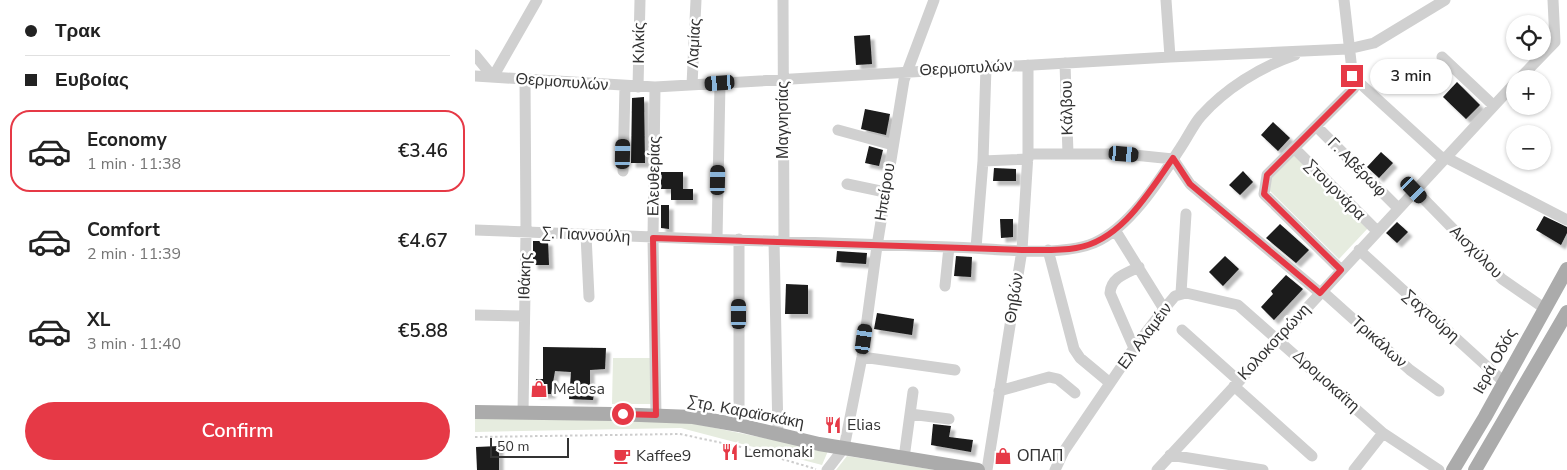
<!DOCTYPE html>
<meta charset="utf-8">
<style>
body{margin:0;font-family:"Nunito Sans",sans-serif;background:#f6f6f6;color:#222;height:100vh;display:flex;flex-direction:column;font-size:19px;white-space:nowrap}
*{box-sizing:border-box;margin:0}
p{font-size:16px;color:#767676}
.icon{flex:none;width:28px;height:28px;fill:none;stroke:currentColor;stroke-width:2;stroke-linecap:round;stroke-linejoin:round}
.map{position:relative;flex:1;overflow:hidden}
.side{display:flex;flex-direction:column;background:#fff;width:475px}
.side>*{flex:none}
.banner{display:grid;align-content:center;height:110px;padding:0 25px;background:#fff}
.buttons{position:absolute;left:1031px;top:15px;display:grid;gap:10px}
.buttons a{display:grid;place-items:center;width:45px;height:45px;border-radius:50%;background:#fff;box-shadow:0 1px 4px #0004;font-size:25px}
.scale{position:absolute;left:15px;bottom:12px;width:79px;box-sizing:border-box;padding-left:5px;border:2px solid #333;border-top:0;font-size:14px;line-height:18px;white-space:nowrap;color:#333;-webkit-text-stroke:4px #fff;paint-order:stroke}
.end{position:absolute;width:22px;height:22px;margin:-11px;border:6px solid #e63946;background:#fff;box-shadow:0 0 0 2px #fff}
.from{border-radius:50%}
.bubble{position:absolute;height:35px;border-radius:18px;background:#fff;box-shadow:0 1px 4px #0004;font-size:16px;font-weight:600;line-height:35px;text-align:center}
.car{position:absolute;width:15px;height:30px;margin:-15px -8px;border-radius:6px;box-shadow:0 0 4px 1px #0007;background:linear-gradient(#222 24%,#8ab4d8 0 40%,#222 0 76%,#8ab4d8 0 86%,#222 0)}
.banner b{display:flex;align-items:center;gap:18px;height:48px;font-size:19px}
.banner b+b{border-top:1px solid #e0e0e0}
.banner i{width:12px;height:12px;background:#222}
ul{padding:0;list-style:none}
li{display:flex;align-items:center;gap:15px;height:82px;margin:0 10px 8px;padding:0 15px;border:2px solid transparent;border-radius:20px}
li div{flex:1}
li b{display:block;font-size:19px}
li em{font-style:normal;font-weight:600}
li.current{border-color:#e63946}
li>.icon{width:45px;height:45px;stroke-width:1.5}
.cta{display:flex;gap:10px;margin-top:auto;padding:10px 25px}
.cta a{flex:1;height:58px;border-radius:30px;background:#e63946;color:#fff;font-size:20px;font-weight:600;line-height:58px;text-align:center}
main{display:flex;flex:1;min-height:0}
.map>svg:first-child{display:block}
</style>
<main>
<section class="side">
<div class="banner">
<b><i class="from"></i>Τρακ</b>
<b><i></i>Ευβοίας</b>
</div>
<ul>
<li class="current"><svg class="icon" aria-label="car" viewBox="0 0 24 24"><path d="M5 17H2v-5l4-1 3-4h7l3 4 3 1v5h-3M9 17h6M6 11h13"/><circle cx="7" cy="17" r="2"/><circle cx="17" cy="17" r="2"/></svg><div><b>Economy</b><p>1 min · 11:38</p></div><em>€3.46</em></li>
<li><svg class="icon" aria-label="car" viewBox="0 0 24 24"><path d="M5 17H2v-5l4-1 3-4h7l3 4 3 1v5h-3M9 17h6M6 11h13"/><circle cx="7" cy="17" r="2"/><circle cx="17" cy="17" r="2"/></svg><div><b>Comfort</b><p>2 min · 11:39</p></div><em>€4.67</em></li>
<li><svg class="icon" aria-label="car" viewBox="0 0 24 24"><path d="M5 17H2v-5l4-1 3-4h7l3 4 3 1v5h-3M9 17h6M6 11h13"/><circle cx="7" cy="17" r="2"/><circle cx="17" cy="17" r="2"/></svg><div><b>XL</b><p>3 min · 11:40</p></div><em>€5.88</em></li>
</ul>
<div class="cta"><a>Confirm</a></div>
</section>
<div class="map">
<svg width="1092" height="470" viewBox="0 0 1092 470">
<defs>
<filter id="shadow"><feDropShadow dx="4.5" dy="4.5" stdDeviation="1" flood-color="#0004"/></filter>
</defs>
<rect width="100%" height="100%" fill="#fff"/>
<!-- green -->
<path fill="#e6ecdf" d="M820 153 894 227 864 259 794 190 795 178Z
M138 358H177V404H137Z
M0 415 206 421 353 451 347 465 206 428 0 432Z
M372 456 460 470H361Z"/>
<!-- building -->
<path fill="#1a1a1a" filter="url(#shadow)" d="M395 35 397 64 381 65 379 36Z
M982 82 1005 105 991 119 968 97Z
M169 97 170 163H156L157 98Z
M390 109 415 114 411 135 386 129Z
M798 122 815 138 803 151 786 135Z
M394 146 408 150 404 166 390 163Z
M906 152 918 163 904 178 892 167Z
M519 168 541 169V181H518Z
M768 171 778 182 765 195 754 185Z
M186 172H208V189H218V200H196V189H186Z
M186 205H194V229L186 228Z
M1069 216 1092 227V233L1086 245 1061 230Z
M525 219H538V237L526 238Z
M922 222 933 232 922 243 911 233Z
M805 224 834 250 821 263 791 238Z
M58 241H73L74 265H58Z
M362 251 392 253 391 264 361 262Z
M481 256 497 257 496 277 479 276Z
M750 256 764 269 748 286 734 272Z
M811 275 828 289 799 320 786 307 798 294 796 291Z
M311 284 333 285V314H310Z
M402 313 439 319 437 335 399 329Z
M68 347 131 348 130 369 115 370V393H119L118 400 94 399 96 372 80 371 76 394H60L61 379H68Z
M458 424 476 426 474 437 498 440 496 452 456 445Z
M24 446V470H2L1 447Z"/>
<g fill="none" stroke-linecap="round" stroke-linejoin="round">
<!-- path -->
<path stroke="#cdcdcd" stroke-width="2" stroke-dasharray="2.5 2.5" stroke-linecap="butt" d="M0 437 205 434 266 447 341 469"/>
<!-- minor -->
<path stroke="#d0d0d0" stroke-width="11" d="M308 0 309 240
M691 0 695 57
M0 55 18 77 62 0
M967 57 1018 105
M590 63 593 154
M0 76 180 87 695 57 873 49 899 43 970 0
M877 76 968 159
M1044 79 1080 42 1078 0
M217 85 221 0
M163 87 165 0
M180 87 178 238 181 415
M841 126 923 208
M363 130 418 145
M819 148 902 231
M553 154H649L698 159 715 184 845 293
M970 157 1092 220
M508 161 553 159
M148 171 150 86
M372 184 410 192
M939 189 1027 279 1069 308
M0 230C158 237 317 242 475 247 516 248 582 258 619 243 655 228 686 178 706 147 713 137 718 125 726 116 750 89 785 67 820 55
M640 230 689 309
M111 235 114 297
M242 239 245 83
M264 239V425
M299 241 303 434
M501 248 508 161 511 67
M573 250 599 349 605 358 635 383
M884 250 1029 382
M866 270 789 194 792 175 879 88 869 0
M470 286 474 247
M847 291 935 370 964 391
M706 293 711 214
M0 315 49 316
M707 330 764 381
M659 348 635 293C636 277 652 273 664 267
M387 357 480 370
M759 386 837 456
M524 391 574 377 583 379 600 393
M48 413 51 232 50 80
M435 414 474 419
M695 455 788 470
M429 458 438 392
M352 470 369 448 387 357 402 246 429 80 459 0
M512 470 547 250 553 154V65
M580 470 589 451 659 348 689 309 700 296 711 293 763 305 908 433 964 470
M682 470 1040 83
M879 470 908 433"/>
<!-- major -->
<path stroke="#ababab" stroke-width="14" d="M0 412 138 414 218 417 264 425 344 444 503 470
M978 470 1010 417 1092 269
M1000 470 1092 312"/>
</g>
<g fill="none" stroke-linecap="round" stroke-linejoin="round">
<!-- route -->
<path stroke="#e63946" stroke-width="6" d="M148 414 181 415 178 238 547 250C565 250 584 251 601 248 646 241 674 192 698 158L715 184 845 293 866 270 789 194 792 175 879 88 877 76"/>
</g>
<!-- icons -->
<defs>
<g id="shop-bare" transform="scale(1.35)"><path d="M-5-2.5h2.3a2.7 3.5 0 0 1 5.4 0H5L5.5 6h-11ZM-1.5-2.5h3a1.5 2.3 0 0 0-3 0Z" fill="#e63946" stroke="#fff" stroke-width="2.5" paint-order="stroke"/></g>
<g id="restaurant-bare" transform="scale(1.35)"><path d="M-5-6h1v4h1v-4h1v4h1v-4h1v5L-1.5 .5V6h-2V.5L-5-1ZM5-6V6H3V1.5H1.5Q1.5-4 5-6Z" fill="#e63946" stroke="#fff" stroke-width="2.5" paint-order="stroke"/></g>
<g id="cafe-bare" transform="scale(1.35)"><path d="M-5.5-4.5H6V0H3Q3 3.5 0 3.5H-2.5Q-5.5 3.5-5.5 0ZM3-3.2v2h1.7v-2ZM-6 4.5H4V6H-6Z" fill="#e63946" stroke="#fff" stroke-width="2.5" paint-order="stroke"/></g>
</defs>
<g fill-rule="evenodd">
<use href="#shop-bare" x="64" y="389"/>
<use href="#restaurant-bare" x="358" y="425"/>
<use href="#restaurant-bare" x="255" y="452"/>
<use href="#cafe-bare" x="147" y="456"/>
<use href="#shop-bare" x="528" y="456"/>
</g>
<g text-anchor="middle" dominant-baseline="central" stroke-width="5" stroke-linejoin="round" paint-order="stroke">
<!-- street labels -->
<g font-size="16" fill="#333" stroke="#fff">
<text transform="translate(164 43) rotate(-89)">Κιλκίς</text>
<text transform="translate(219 43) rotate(-87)">Λαμίας</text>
<text transform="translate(491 68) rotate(-3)">Θερμοπυλών</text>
<text transform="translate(87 82) rotate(4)">Θερμοπυλών</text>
<text transform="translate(592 108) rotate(-91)">Κάλβου</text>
<text transform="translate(308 120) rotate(-90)">Μαγνησίας</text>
<text transform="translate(882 167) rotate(45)">Γ. Αβέρωφ</text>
<text transform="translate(179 176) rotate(-89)">Ελευθερίας</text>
<text transform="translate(860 190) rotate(45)">Στουρνάρα</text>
<text transform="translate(410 192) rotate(-81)">Ηπείρου</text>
<text transform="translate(111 235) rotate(3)">Σ. Γιαννούλη</text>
<text transform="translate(1001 252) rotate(45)">Αισχύλου</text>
<text transform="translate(50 276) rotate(-88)">Ιθάκης</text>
<text transform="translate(539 298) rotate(-81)">Θηβών</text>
<text transform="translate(956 316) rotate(42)">Σαχτούρη</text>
<text transform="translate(670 336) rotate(-53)">Ελ Αλαμέιν</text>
<text transform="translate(799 342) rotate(-47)">Κολοκοτρώνη</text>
<text transform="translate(904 342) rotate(42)">Τρικάλων</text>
<text transform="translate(1020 361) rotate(-61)">Ιερά Οδός</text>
<text transform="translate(851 381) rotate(42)">Δρομοκαϊτη</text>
<text transform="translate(271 412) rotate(11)">Στρ. Καραϊσκάκη</text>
</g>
<!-- poi labels -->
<g font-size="16" fill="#333" stroke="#fff" text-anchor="start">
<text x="78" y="389">Melosa</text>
<text x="372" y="425">Elias</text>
<text x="269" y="452">Lemonaki</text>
<text x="161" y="456">Kaffee9</text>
<text x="542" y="456">ΟΠΑΠ</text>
</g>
</g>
</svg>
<div class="buttons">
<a><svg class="icon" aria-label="locate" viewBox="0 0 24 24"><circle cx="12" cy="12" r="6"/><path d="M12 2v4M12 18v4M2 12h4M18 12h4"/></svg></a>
<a>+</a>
<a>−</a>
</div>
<div class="scale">50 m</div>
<i class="end from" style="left:148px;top:414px"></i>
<i class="end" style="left:877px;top:76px"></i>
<div class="bubble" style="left:895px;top:59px;width:82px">3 min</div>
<i class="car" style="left:245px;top:83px;rotate:266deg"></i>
<i class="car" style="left:148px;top:154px;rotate:1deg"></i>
<i class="car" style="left:649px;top:154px;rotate:95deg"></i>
<i class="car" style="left:243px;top:180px;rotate:1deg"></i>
<i class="car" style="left:939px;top:190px;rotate:136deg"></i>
<i class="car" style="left:264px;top:314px;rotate:0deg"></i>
<i class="car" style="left:389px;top:339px;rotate:8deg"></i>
</div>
</main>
